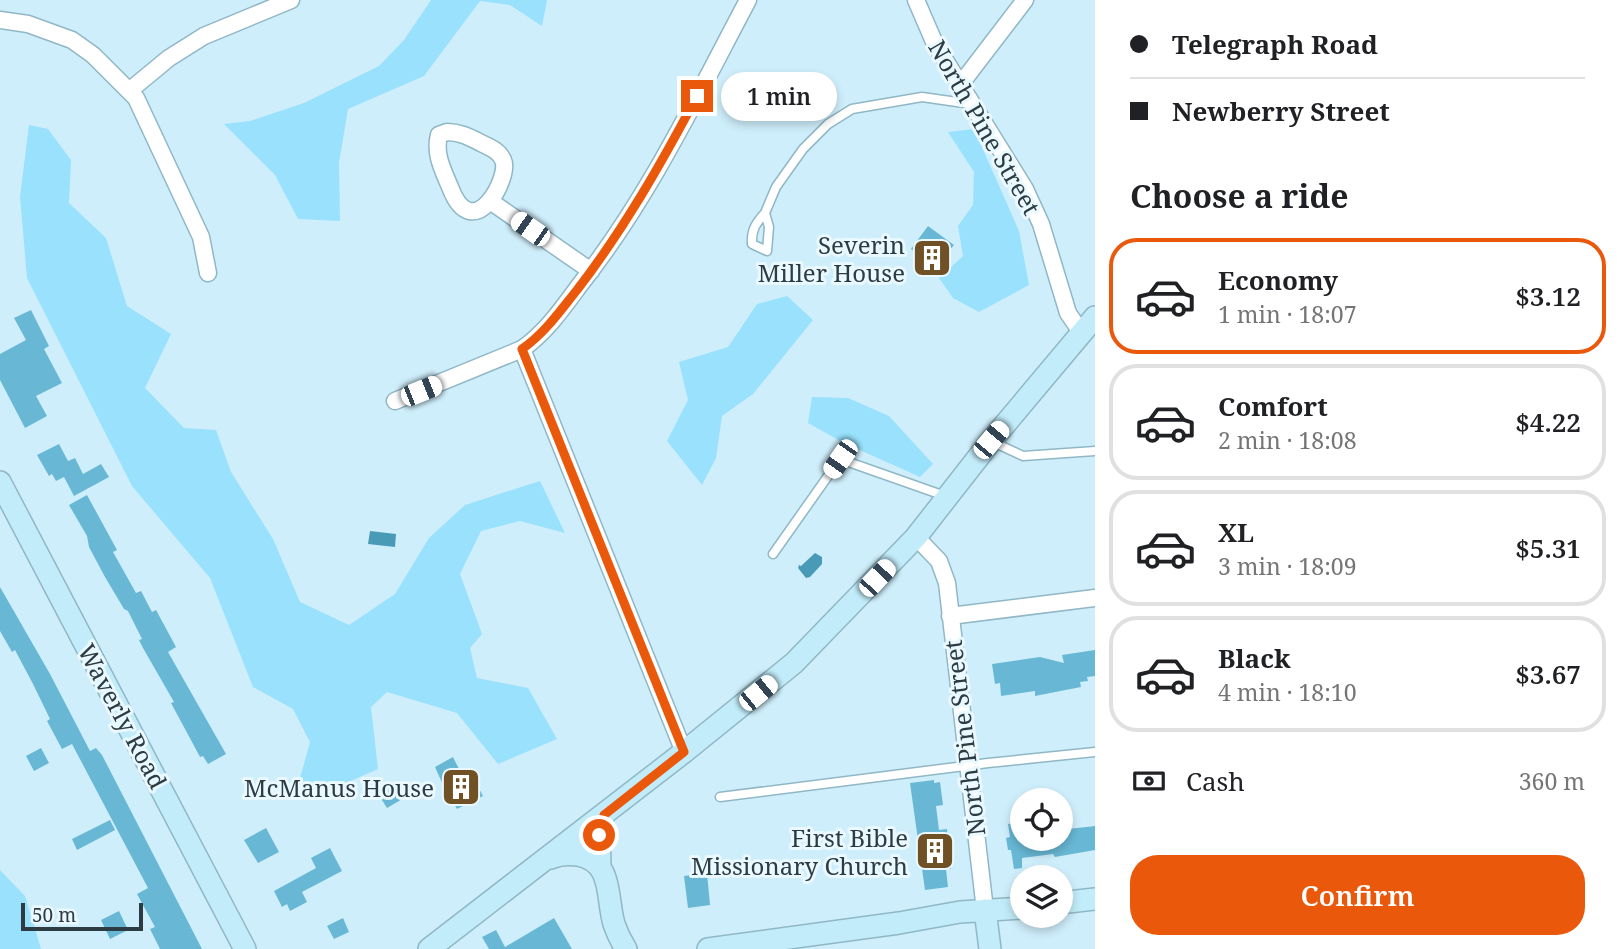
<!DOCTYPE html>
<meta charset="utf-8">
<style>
body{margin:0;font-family:"Noto Serif",serif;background:#f2f2f2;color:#202124;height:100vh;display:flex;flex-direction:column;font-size:26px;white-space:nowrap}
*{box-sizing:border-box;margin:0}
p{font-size:23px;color:#757577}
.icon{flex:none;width:38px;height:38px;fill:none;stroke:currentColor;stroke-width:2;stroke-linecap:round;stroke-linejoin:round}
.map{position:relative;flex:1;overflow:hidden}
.drawer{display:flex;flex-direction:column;background:#fff;width:525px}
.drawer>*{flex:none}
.guide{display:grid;align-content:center;height:154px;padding:0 35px;background:#fff}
.buttons{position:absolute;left:1010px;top:788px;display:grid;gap:14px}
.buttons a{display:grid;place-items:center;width:63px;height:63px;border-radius:50%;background:#fff;box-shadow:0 4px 10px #0003;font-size:35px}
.scale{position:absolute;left:21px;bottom:18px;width:122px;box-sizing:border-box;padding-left:7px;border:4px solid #2c3c42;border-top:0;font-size:19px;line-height:24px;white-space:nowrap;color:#2c3c42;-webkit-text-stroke:5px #e9f9ff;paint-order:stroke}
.end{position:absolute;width:32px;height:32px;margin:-16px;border:9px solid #ea580c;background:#fff;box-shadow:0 0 0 4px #fff}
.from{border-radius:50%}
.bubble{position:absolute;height:49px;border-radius:24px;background:#fff;box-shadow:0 4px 10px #0003;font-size:23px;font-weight:600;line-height:49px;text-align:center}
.car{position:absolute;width:21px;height:42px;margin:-21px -10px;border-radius:9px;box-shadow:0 0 5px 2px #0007;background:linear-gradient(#fff 24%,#345 0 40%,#fff 0 76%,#345 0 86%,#fff 0)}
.guide b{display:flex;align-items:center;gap:24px;height:66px;font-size:26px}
.guide b+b{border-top:2px solid #e0e0e0}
.guide i{width:18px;height:18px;background:#202124}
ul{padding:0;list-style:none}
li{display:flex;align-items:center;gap:21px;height:116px;margin:0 14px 10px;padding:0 21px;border:4px solid #e0e0e0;border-radius:28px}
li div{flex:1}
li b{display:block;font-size:26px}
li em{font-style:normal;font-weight:600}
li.on{border-color:#ea580c}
li>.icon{width:63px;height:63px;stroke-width:1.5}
h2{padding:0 35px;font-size:32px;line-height:84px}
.pay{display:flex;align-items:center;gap:18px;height:77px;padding:0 35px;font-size:26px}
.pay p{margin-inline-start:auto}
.cta{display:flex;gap:14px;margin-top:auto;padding:14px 35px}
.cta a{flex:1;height:80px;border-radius:28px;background:#ea580c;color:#fff;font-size:28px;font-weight:600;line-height:80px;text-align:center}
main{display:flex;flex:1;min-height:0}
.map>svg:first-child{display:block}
</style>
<main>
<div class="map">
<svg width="1095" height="949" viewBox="0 0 1095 949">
<rect width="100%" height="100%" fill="#cfeefb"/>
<!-- green -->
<path fill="#99e1fc" d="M431 0H547L542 26 510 5 480 1 424 76 348 109 339 163 340 221 298 219 275 175 224 124 250 121 304 103 379 66 404 40Z
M29 125 48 129 71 160 69 203 106 238 127 306 171 334 145 388 184 428 216 430 231 472 273 539 300 602 349 625 395 594 429 538 465 505 540 481 565 533 520 521 481 531 460 574 482 634 470 648 477 678 528 688 557 739 498 764 457 713 387 692 371 707 378 769 335 788 299 782 310 742 293 709 253 687 210 578 132 486 27 278 20 197Z
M974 129 1019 231 1029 285 979 312 953 298 939 278 963 256 958 226 973 205 974 172 948 132Z
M787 296 813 320 753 394 722 416 716 458 702 485 667 441 688 400 679 362 728 347 757 304Z
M812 397 848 398 889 416 933 464 920 477 842 442 808 423Z
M0 870 25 896 41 949H0Z"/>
<!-- water -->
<path fill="#499ab7" d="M370 531 396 534 395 547 368 544Z
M815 553 822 557V564L810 577 806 578 798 568 799 565 801 566Z"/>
<!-- building -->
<path fill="#68b8d5" d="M928 226 954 245 934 269 911 249Z
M31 310 49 346 44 349 62 383 36 396 47 416 25 428 0 380V354L26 340 14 318Z
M59 444 68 461 75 458 83 474 101 464 109 477 74 496 64 477 56 481 52 474 49 476 37 455Z
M87 495 117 550 113 552 136 593 141 591 152 612 156 610 176 647 168 652 226 754 208 764 203 756 200 757 192 742 171 703 174 702 143 648 139 640 142 639 128 611 124 609 105 577 89 547 87 536 69 505Z
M0 587 50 674 90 751 96 748 102 755 202 949H160L150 929 155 927 137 894 148 888 72 744 62 749 47 721 50 719 33 684 15 650 12 652 0 631Z
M1095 650V676L1087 677 1088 681 1080 682 1081 687 1035 696V691L1001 696 1000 683 995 684 992 664 1040 657 1064 663 1062 655Z
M41 748 49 763 34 771 26 756Z
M453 757 463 777 471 773 483 796 457 809 454 804 452 805 435 767Z
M934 780V783L940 782 943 805 936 806 939 830 947 829 951 869H946L948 887 925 890 910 783Z
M394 782 404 798 387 808 377 792Z
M110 820 115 830 77 850 72 839Z
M1022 822V838H1060V830L1095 826V850L1055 857 1053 854 1022 858V868L1014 869 1011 850H1008L1006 838 1010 837 1008 824Z
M266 828 279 852 258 863 244 840Z
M330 848 342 871 302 892 307 902 290 911 287 904 282 907 274 891 316 868 311 858Z
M707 873 710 905 688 908 684 876Z
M119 911 128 930 110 939 101 920Z
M343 918 349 932 334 939 327 926Z
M554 918 572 949H489L482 937 496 930 505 947Z"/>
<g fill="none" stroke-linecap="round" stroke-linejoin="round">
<!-- lane casing -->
<g stroke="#90b7c5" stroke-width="11">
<path id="lane" d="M765 213 776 187 803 149 828 124 852 109 922 97 971 104
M765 213 769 227 767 251 752 244C751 230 756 223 765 213Z
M993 442 1023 456 1095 451
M773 554 840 459 945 496
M720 797 988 763 1095 752"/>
</g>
<!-- street casing -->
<g stroke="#90b7c5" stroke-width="19">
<path id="street" d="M916 0 935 44 1025 189 1041 224 1068 313 1081 332
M0 20 28 24 72 40 93 55 136 98 201 237 208 273
M960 85 1025 0
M129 91 169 58 204 36 291 0
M447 132C461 132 471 138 483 144 491 148 499 151 503 160 511 177 473 248 450 187 443 170 434 154 439 135Z
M490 201 591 271
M522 349 684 752
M395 401 522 349C546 332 562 309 579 286 648 199 696 98 748 0
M916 537 939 561 947 583 985 910
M950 616 1095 598"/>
</g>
<!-- secondary casing -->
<g stroke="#90b7c5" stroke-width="24">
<path id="secondary" d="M0 482 245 949
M551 858C560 854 569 854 578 855 614 862 606 897 614 924 617 933 621 941 626 949
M600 865 599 828 604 815
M1060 903 1095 899
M985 910 990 949
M429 949 684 752 794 663 916 537 991 441 1095 317
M708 949 899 923 960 912 1022 908"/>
</g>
<!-- lane -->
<use href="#lane" stroke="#fff" stroke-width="8"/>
<!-- street -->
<use href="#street" stroke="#fff" stroke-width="16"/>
<!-- secondary -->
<use href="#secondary" stroke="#c2ecf9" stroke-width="21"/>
</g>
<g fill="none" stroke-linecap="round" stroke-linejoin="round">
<!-- route -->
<path stroke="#ea580c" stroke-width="9" d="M599 835 604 815 684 752 522 349C545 333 560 311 577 290 624 229 661 164 697 96"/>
</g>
<!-- icons -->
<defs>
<g id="building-square" transform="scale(2.0125)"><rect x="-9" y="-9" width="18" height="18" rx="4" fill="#705126" stroke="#e9f9ff"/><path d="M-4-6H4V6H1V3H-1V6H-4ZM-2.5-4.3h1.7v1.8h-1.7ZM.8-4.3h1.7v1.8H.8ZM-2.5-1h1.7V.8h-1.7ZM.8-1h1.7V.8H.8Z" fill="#fff"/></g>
</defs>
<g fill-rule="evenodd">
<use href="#building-square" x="932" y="258"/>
<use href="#building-square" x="461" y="787"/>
<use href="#building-square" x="935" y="851"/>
</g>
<g text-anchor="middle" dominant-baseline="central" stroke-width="6" stroke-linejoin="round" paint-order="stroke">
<!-- street labels -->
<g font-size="24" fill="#2c3c42" stroke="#e9f9ff">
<text transform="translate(985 127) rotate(60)">North Pine Street</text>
<text transform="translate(123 716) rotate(62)">Waverly Road</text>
<text transform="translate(964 738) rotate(-97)">North Pine Street</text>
</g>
<!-- poi labels -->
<g font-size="24" fill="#2c3c42" stroke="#e9f9ff" text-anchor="end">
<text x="905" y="244">Severin<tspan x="905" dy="28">Miller House</tspan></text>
<text x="434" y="787">McManus House</text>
<text x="908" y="837">First Bible<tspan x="908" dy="28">Missionary Church</tspan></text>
</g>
</g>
</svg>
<div class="buttons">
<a><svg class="icon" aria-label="locate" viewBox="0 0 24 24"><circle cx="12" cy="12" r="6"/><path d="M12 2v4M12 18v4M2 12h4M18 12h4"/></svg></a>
<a><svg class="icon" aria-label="layers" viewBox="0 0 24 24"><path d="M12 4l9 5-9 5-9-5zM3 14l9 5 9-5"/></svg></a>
</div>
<div class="scale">50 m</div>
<i class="end from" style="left:599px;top:835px"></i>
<i class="end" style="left:697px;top:96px"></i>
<div class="bubble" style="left:721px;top:72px;width:116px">1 min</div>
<i class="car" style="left:530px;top:229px;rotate:305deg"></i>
<i class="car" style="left:421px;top:391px;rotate:68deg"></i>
<i class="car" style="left:991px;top:440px;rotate:40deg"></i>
<i class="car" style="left:840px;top:459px;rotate:215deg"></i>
<i class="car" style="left:877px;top:578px;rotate:43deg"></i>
<i class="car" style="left:758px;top:693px;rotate:51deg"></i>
</div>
<section class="drawer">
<div class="guide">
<b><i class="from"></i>Telegraph Road</b>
<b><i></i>Newberry Street</b>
</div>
<h2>Choose a ride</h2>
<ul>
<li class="on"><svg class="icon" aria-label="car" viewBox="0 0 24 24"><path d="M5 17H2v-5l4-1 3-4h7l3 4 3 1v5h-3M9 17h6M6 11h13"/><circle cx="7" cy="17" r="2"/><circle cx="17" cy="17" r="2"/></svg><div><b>Economy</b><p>1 min · 18:07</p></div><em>$3.12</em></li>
<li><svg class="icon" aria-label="car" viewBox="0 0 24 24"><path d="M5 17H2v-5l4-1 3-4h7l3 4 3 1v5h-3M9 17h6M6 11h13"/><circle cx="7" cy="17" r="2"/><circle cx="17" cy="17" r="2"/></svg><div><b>Comfort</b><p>2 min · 18:08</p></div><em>$4.22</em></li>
<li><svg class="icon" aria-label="car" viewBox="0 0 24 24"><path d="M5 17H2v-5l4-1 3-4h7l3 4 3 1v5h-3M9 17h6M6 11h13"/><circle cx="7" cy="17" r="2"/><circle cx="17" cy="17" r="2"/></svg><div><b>XL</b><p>3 min · 18:09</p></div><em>$5.31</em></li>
<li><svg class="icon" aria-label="car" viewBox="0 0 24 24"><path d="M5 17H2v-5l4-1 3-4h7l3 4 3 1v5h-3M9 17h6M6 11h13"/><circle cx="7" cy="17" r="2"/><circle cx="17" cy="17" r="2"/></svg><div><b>Black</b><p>4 min · 18:10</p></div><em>$3.67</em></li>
</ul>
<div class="pay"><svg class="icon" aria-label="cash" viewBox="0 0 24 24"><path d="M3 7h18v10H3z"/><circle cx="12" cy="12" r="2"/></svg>Cash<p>360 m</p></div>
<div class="cta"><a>Confirm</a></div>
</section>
</main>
